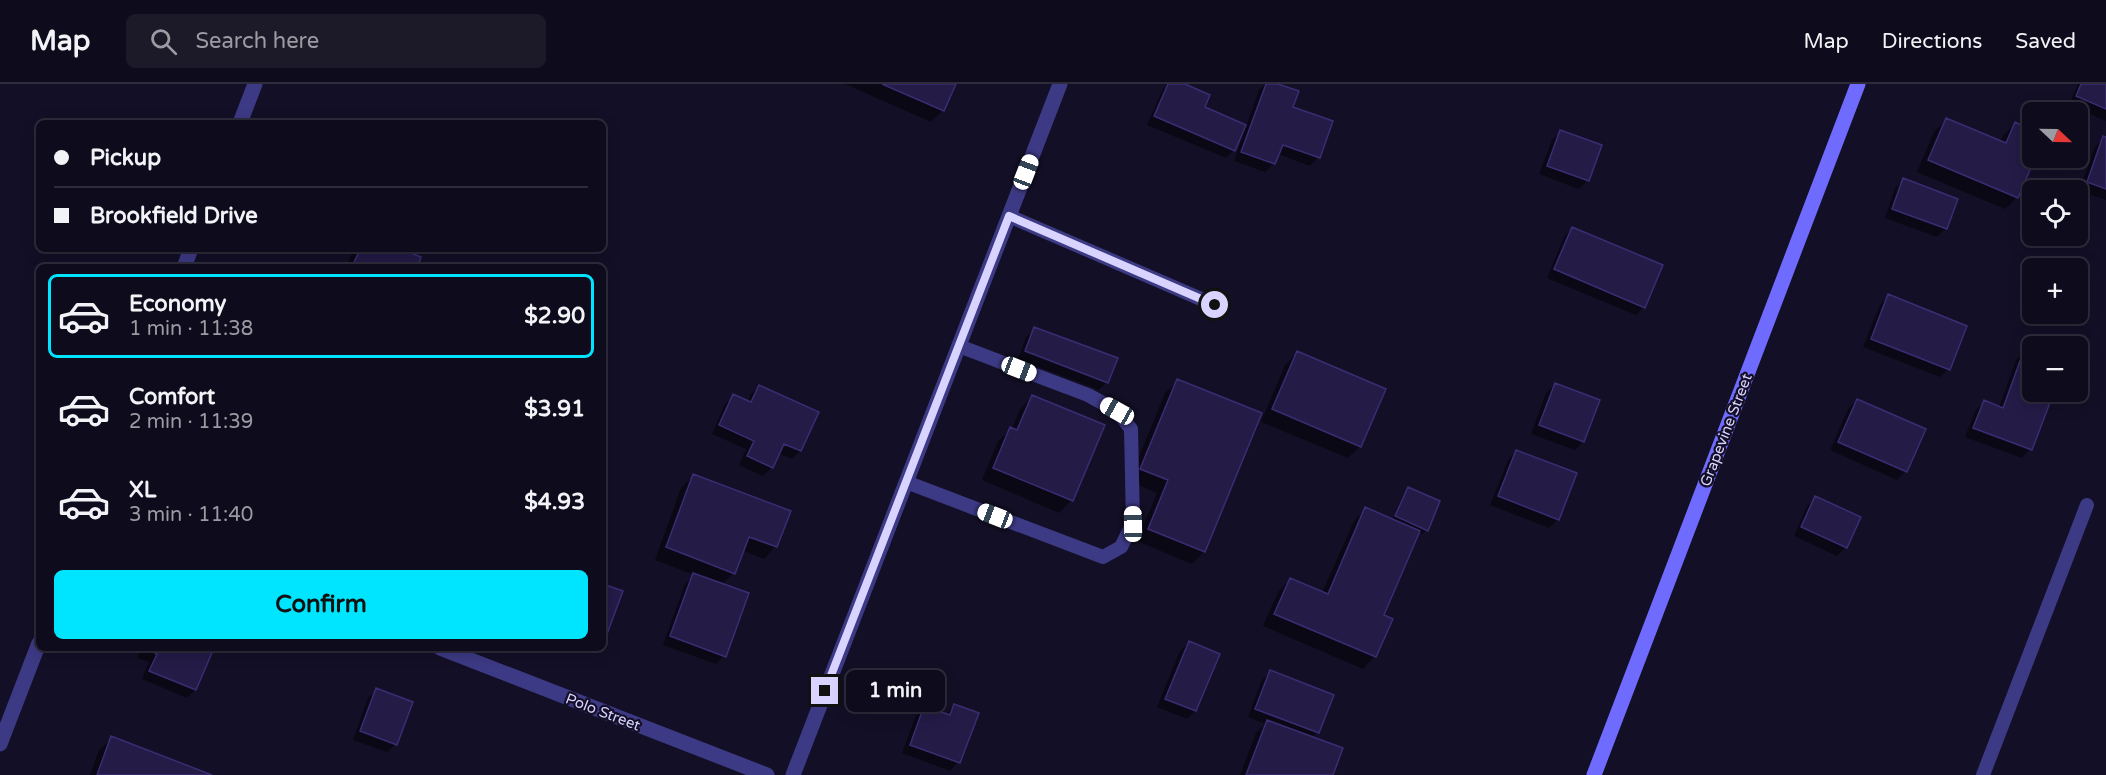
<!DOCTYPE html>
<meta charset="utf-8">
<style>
body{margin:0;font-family:"Varela Round",sans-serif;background:#1c1929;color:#f1f3f6;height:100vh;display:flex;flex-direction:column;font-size:22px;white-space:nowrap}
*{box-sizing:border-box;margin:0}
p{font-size:20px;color:#9b9ba3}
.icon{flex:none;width:33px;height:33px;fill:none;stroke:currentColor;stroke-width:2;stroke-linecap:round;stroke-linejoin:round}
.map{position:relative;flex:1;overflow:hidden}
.sheet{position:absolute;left:36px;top:180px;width:570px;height:387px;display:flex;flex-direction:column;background:#0e0b1c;border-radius:9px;box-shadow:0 3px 15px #0003,0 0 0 2px #2e2b3b}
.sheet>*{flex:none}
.banner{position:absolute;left:36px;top:36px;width:570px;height:132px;border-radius:9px;box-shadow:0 3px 15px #0003,0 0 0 2px #2e2b3b;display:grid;align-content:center;height:132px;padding:0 18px;background:#0e0b1c}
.needle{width:39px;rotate:112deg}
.buttons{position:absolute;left:2022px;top:18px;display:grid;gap:12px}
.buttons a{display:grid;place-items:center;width:66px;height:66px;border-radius:9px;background:#0e0b1c;box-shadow:0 3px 15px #0003,0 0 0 2px #2e2b3b;font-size:30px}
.end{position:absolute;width:27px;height:27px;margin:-14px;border:8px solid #d9d4ff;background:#111;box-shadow:0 0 0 3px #111}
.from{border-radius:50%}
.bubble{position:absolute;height:42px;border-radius:9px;background:#0e0b1c;box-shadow:0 3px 15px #0003,0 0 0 2px #2e2b3b;font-size:20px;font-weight:700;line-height:42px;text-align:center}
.car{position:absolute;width:18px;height:36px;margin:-18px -9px;border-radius:8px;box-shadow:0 0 4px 2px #0007;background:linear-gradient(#fff 24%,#345 0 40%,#fff 0 76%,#345 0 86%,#fff 0)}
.banner b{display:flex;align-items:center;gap:21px;height:57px;font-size:22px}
.banner b+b{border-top:2px solid #2e2b3b}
.banner i{width:15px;height:15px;background:#f1f3f6}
ul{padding:10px 0 0;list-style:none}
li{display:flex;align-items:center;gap:18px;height:84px;margin:0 12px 9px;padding:0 6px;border:3px solid transparent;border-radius:9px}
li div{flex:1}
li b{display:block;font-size:22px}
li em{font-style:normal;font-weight:700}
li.active{border-color:#00e5ff}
li>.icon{width:54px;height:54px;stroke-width:1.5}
.button{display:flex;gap:12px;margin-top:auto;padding:12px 18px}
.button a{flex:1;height:69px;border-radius:9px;background:#00e5ff;color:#111;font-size:24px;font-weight:700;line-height:69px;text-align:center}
header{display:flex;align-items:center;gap:36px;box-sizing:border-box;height:84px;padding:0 30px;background:#0e0b1c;border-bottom:2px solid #2e2b3b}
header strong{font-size:28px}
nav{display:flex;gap:33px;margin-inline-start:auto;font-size:21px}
.search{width:420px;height:54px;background:#1c1929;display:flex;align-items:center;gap:15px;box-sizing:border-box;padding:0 21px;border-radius:9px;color:#9b9ba3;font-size:22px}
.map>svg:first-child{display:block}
</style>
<header>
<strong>Map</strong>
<div class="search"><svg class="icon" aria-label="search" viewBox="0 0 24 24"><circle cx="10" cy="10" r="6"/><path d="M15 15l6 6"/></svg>Search here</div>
<nav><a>Map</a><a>Directions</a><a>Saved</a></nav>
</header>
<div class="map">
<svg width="2106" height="691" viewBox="0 0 2106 691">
<rect width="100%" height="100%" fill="#130f26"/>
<!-- shadow -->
<path fill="#0007" d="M845 0H954L943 26 931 38Z
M1167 0H1181L1203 24 1246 43 1259 6 1265 0H1274L1291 23 1318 73 1310 82 1278 70 1274 79 1265 88 1234 77 1243 51 1241 50 1234 66 1226 74 1147 41 1163 5Z
M2078 0H2106V37L2069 21Z
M1946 36 2000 59 2003 52 2015 40 2032 48 2034 74 2017 113 2005 125 1917 88 1934 48Z
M1560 48 1588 96 1579 105 1539 90 1552 56Z
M2104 54 2106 55V116L2079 107 2095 63Z
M1904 96 1946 144 1937 153 1885 134 1895 104Z
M1572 144 1644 223 1636 231 1547 194 1564 153Z
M349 165H397L416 183H346L353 167Z
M1888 212 1949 285 1940 293 1863 263 1880 221Z
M1035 245 1107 298 1099 306 1018 275 1026 253Z
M2025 267 2032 270V308H2052L2030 365 2022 374 1965 353 1975 327 1984 318 1999 324 2016 276Z
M1297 269 1360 362 1348 374 1261 338 1285 281Z
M1178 297 1204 467 1192 480 1137 457 1157 409 1129 397 1165 309Z
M1555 301 1583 358 1575 366 1531 350 1546 309Z
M759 303 800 367 792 375 778 369 772 383 763 392 739 381 746 365 712 350 725 320 734 312 748 318 750 311Z
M1033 312 1103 342 1071 417 1059 429 982 396 998 357 1012 345 1020 325Z
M1857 316 1924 345 1905 387 1897 396 1830 366 1848 325Z
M1516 367 1558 435 1549 444 1490 421 1508 376Z
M693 392 776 462 764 475 742 466 734 489 721 501 724 572 716 580 663 561 685 500 694 491 655 476 681 404Z
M1408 405 1426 446 1422 450 1418 448 1382 532 1375 572 1363 585 1263 542 1278 508 1291 495 1322 509 1354 437 1366 425 1392 436 1404 409Z
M1816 414 1846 463 1837 472 1794 452 1807 422Z
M1189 558 1195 627 1187 635 1157 623 1180 567Z
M141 564H213L195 606 187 614 142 595 149 578 137 574Z
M1271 588 1332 612 1317 649 1312 654 1331 691H1240L1256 649 1265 640 1248 633 1262 596Z
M377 606 396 660 387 668 353 656 368 614Z
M954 622 958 678 950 687 902 669 916 632 924 624 946 630Z
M112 654 208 691H90L99 666Z"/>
<!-- building -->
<path fill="#241b47" stroke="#3b2d73" stroke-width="1.5" d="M882 0H956L944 27Z
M1168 0H1185L1210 11 1205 23 1246 41 1235 67 1154 32Z
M1266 0H1278L1299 7 1293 23 1333 37 1320 74 1283 61 1275 80 1241 68Z
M2081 0H2106V25L2076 12Z
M1946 34 2006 59 2015 38 2032 46V74H2035L2018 114 1928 76Z
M1560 46 1602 61 1589 97 1547 82Z
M2103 52 2106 53V105L2087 98Z
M1903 94 1958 115 1947 145 1892 125Z
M1572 143 1663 181 1645 224 1554 185Z
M360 165H401L421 173 418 183H352Z
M1888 210 1967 242 1950 286 1871 255Z
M1034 243 1118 274 1108 299 1025 267Z
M2024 266 2032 269V308H2054L2032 366 1973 344 1984 316 2003 324Z
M1297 267 1386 305 1361 363 1272 325Z
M1177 295 1262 329 1205 468 1148 445 1168 396 1140 385Z
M1555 299 1600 316 1584 358 1539 341Z
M759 301 819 328 801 367 784 360 773 384 747 372 754 357 719 341 733 310 751 318Z
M1032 311 1105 341 1073 417 993 384 1010 343 1017 346Z
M1857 315 1926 345 1907 388 1838 358Z
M1516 366 1577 389 1559 436 1498 412Z
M693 390 791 427 777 463 749 453 735 490 666 463Z
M1408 403 1440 417 1428 447 1395 432Z
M1815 412 1861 433 1847 464 1801 443Z
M1365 423 1420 447 1384 531 1393 535 1376 573 1274 530 1290 494 1328 510Z
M693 489 749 509 726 573 670 552Z
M603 500 623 507 607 550 603 549Z
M1189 557 1220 570 1196 627 1165 615Z
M145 564H214L196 606 149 587 157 570Z
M1270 586 1334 611 1319 649 1255 625Z
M376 604 413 618 397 661 360 647Z
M954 620 979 629 960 679 910 661 924 622 950 631Z
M1267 636 1343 664 1333 691H1246Z
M111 652 212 691H97Z"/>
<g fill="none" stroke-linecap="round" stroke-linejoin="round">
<!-- lane -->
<path stroke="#3d3a85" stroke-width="14" d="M1009 132 1215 221
M906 398 1103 473 1121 463 1133 439 1131 345 1117 327 1088 311 959 262
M1983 691 2087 421"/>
<!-- street -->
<path stroke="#3d3a85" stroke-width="15" d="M240 39 255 0
M184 183 191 165
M440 564 767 691
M0 660 39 559
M793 691 1060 0"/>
<!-- secondary -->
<path stroke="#6f6bff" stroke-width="15" d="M1594 691 1858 0"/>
</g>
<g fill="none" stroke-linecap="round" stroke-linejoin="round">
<!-- route -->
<path stroke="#d9d4ff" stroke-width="8" d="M825 607 1009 132 1215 221"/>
</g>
<g text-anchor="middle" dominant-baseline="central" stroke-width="4.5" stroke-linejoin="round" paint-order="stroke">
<!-- street labels -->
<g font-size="15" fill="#d9d4ff" stroke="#130f26">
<text transform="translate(1726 346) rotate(-69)">Grapevine Street</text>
<text transform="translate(603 628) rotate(21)">Polo Street</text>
</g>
</g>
</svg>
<div class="buttons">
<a><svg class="needle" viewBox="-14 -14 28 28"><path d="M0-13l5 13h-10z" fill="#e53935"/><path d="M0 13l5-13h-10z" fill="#9b9ba3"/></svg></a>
<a><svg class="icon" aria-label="locate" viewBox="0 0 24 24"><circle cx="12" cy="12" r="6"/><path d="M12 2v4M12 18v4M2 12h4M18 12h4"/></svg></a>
<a>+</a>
<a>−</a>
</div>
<i class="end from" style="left:1215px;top:221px"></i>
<i class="end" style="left:825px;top:607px"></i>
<div class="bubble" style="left:846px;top:586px;width:99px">1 min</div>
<i class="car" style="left:1026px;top:88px;rotate:21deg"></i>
<i class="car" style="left:1019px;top:285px;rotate:111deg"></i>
<i class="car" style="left:1117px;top:327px;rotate:299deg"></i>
<i class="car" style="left:995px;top:432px;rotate:291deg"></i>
<i class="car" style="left:1133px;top:440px;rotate:359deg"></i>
<div class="banner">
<b><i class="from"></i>Pickup</b>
<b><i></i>Brookfield Drive</b>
</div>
<section class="sheet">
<ul>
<li class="active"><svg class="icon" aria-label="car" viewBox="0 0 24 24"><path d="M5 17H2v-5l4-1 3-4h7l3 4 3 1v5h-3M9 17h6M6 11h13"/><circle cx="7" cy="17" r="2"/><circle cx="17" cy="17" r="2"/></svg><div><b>Economy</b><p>1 min · 11:38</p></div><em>$2.90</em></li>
<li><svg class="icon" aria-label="car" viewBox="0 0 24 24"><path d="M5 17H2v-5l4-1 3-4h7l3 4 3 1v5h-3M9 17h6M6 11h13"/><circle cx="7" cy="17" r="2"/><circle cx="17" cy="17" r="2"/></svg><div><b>Comfort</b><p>2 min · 11:39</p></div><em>$3.91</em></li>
<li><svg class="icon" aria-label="car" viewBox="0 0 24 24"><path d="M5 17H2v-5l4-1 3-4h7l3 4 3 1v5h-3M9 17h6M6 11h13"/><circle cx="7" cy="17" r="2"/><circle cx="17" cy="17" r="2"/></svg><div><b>XL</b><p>3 min · 11:40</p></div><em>$4.93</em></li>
</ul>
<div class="button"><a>Confirm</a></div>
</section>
</div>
